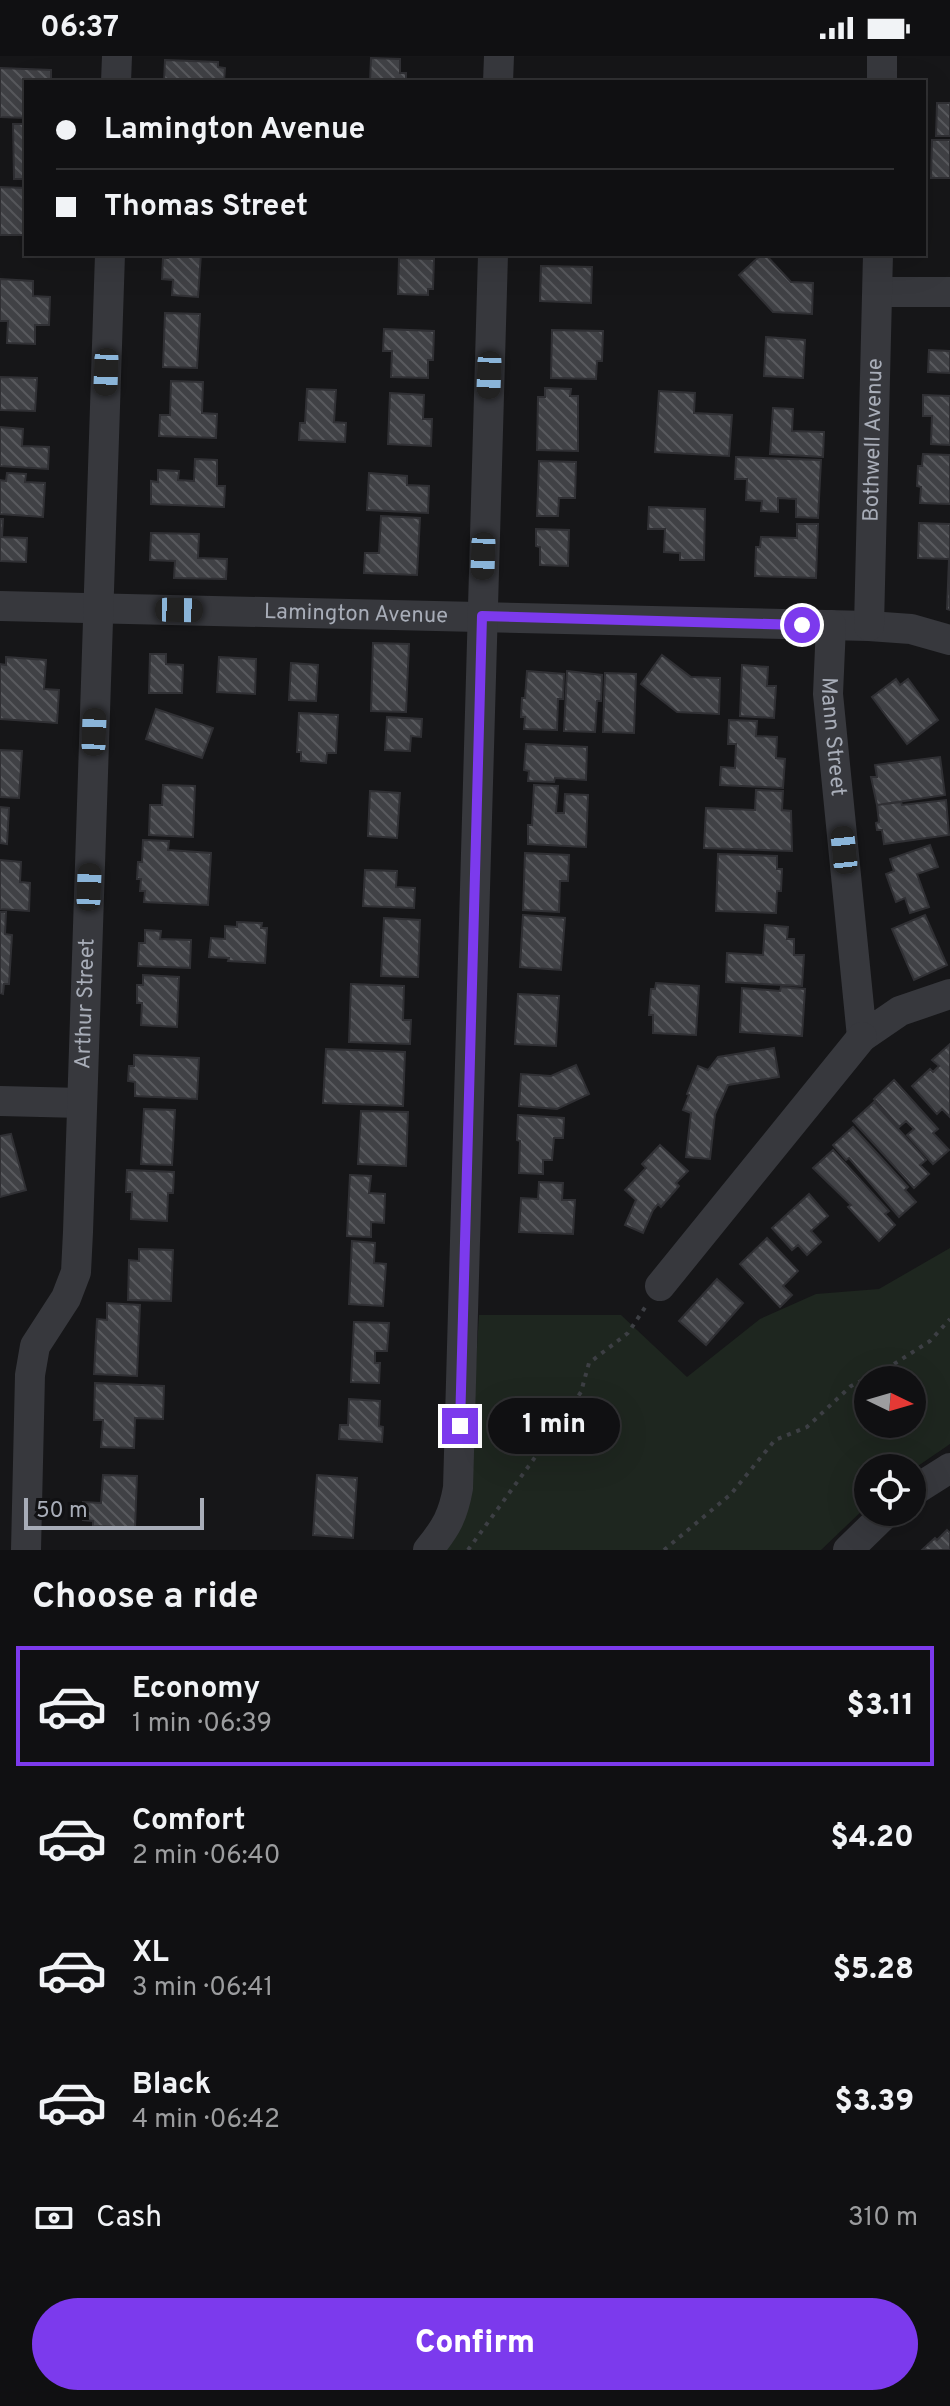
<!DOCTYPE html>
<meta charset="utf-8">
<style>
body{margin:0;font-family:Overpass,sans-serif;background:#19191b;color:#f1f3f6;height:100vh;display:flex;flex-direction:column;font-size:30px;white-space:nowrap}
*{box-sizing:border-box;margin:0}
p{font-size:26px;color:#9c9d9f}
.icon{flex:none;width:44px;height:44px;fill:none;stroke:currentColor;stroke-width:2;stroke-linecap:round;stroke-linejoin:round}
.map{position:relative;height:1494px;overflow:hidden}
.side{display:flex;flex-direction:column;background:#101012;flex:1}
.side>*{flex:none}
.banner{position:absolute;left:24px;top:24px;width:902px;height:176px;border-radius:0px;box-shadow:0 8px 32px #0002,0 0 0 2px #303032;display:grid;align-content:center;height:176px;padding:0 32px;background:#101012}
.needle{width:52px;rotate:95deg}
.controls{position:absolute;left:854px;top:1310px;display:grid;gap:16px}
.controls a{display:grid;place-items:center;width:72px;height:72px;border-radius:50%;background:#101012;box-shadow:0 8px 32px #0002,0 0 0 2px #303032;font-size:40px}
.scale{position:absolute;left:24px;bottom:20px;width:180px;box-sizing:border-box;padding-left:8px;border:4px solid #a8adb8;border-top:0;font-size:22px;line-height:28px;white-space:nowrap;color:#a8adb8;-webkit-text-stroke:6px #111113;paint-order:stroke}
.end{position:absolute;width:36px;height:36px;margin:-18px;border:10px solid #7c3aed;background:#fff;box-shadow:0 0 0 4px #fff}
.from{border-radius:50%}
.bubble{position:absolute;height:56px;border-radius:28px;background:#101012;box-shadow:0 8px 32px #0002,0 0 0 2px #303032;font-size:26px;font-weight:800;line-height:56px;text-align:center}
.car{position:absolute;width:24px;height:48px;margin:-24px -12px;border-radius:10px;box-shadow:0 0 6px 2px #0007;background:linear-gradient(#222 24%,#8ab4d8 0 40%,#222 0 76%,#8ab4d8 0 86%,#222 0)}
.banner b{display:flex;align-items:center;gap:28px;height:76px;font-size:30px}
.banner b+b{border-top:2px solid #303032}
.banner i{width:20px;height:20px;background:#f1f3f6}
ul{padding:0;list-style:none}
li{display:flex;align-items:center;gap:24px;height:120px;margin:0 16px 12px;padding:0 16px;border:4px solid transparent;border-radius:0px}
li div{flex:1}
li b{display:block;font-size:30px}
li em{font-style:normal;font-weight:800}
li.selected{border-color:#7c3aed}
li>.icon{width:72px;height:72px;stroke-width:1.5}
h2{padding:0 32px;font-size:36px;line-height:96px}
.pay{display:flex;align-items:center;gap:20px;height:88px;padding:0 32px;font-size:30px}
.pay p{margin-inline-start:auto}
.button{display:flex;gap:16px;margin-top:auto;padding:16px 32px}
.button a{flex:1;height:92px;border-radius:48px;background:#7c3aed;color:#fff;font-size:32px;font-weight:800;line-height:92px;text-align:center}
.status{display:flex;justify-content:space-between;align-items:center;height:56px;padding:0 40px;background:#101012;direction:ltr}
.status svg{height:22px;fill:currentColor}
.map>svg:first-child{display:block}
</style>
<div class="status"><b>06:37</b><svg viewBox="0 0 49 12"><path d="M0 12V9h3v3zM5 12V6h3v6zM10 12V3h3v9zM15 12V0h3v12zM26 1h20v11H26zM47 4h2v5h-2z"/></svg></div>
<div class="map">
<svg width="950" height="1494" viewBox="0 0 950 1494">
<defs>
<pattern id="building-back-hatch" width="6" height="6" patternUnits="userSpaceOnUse" patternTransform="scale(2)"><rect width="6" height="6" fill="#404145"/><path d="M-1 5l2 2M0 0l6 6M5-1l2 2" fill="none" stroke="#595a5e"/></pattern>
</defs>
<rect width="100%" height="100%" fill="#161618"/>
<!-- green -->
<path fill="#1e261f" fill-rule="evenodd" d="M950 1192V1388L912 1414V1412H868V1449L821 1494H441L468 1438 479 1259H621L687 1321 760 1263 816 1238 879 1233ZM868 1324H912V1368H868Z"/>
<!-- building -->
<path fill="url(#building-back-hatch)" stroke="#303034" stroke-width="2" d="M371 2 400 3V17H406V26H370Z
M165 4 218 6V11L225 12 224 26H164Z
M0 12 51 14V26H26V62L0 61Z
M937 47H950V80H936Z
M13 68H26V123H14Z
M932 84H950V122H931Z
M0 131 26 132V179H0Z
M168 198H201L198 241 172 239 173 224 162 223 163 202H168Z
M762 198H765L791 226 813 227 812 258 773 256 739 219Z
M399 202 434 203 433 233H428V239L398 238Z
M541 210 592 211 591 247 540 245Z
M0 223 33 225V240L50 241 49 269H35V288L7 287 8 265H0Z
M165 257 200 258 197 312 163 311Z
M384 273 434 275 433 304H428V322L391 321 392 295H383Z
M552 274 603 275 602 305H597L596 323 551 322Z
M766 281 805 284 803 322 764 320Z
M929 294 950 295V317L928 316Z
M0 321 37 322 35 355 0 354Z
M171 325 203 326 202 357 217 358 216 382 159 380 160 359H170Z
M545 332 571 333 570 340H578V395L537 394 538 341H545Z
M307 333 336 334 334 366 346 367 345 386 299 384 300 367H305Z
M659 335 695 337 694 357 732 359 729 400 655 396Z
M390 337 424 339 423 363H432L431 390 388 388Z
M923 339 950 340V389L931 388 932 360H923Z
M773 352 793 353 792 375 824 376 823 401 770 398Z
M0 371 23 373 22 390 49 391 48 413 0 410Z
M923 398 950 399V448L920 447 921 431 917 430 918 410H922Z
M736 401 821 404 818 462 796 461V443L778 442V456L761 455 762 445 746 444 747 423H735Z
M195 403 217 404V430H225L224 451 151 448V425L158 426V414L179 415 178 424 194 425Z
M539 405 576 406 575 442H559L558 460H537Z
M7 417 26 418 25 426 45 427 43 461 0 458V424L6 425Z
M369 417 407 420V429L429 430 428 457 367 454Z
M649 451 705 453 704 504H680V497L664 496 665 473H648Z
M381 460 420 462 417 519 364 517 365 497H379Z
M0 463H3L2 481 27 482 26 506 0 505Z
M919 467 950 468V554L947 553 949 503 918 502Z
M797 468H818L816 522 755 520 756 491H760L761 481 797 482Z
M536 473 569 474 568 510 540 509V491L536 490Z
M151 477 199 478 198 502 227 503 226 523 174 522 175 505 150 504Z
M373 587 409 588 406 656 371 655Z
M150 598H166V608L183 609 182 637H149Z
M662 599 691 621 720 622 719 658 677 656 641 628Z
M6 601 46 604 44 633 59 634 57 667 0 663V608L6 609Z
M219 601 256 603 255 638 217 636Z
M291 607 318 609 316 645 289 644Z
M742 609 768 611 767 630H776L774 662 740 660Z
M527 615 564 618 563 643H558L557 674 524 673 525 661H521L522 642H525Z
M567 615 602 619 601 645H597L595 676 564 675Z
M605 617 636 618 634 677 603 676Z
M896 623 900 629 908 623 938 664 907 688 872 641Z
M156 653 213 672 202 702 146 683Z
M299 657 338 659 336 697H327L326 707 301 705V696H297Z
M387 661 422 663 421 681 411 680 410 695 385 694Z
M729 664 757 665 756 680 777 681 776 702 785 703 783 732 720 729 721 711 735 712 736 688H728Z
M526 688 587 691 586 724 555 722 554 726 528 725 529 715 524 714Z
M0 694 22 695 19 742 0 741Z
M940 701 945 739 877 749 871 721H877L875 709Z
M163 729 195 730 193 781 149 779 150 749H162Z
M534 729 558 730 556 757H564L565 738 588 739 586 791 528 788V769H532Z
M756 734 783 735 782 754 791 755 792 795 704 792 706 752 755 754Z
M370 735 400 737 397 782 368 780Z
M946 744 949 779 884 788 882 774H877L876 767 879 766 877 749 901 746 902 749Z
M0 751 9 752 7 788 0 787Z
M143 784 169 785 168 794 211 797 208 849 144 846 145 835H140L141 823H137L138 806H142Z
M930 789 938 811 917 818 929 851 910 857 905 842 896 846 886 818 894 815 890 803Z
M525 797 569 799 568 825H560L559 856 523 854Z
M718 798 777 800V813H782L781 835H777L776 857 716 855Z
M0 804 21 806 20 826 30 827 29 855 0 853Z
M365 814 397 815 396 831 415 832 414 852 363 850Z
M0 856H6L5 878 12 879 9 928H4L3 938 0 937Z
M523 859 565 862 561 914 520 911Z
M925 859 947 909 914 924 892 873Z
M384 862 420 864 418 921 381 920Z
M237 866 262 867 261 872H267L265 907 228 905 229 902 209 901 211 882 225 883V870L237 871Z
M765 869 788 871 787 883H794V899H804L802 930 726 926 727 897 763 899Z
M145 874 161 875 160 883 191 884 190 912 138 910 139 887H145Z
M143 919 179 921 177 971 141 969 142 947H137V929H143Z
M656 927 699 930 696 979 653 977V959H649L651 933H655Z
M351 928 404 930 403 964H411L410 988 349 986Z
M781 931 805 933 802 980 740 976 742 932 780 935Z
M518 938 559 940 556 990 515 988Z
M950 988V1061L942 1053 937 1058 912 1030 930 1013 933 1016 939 1010 932 1004Z
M774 992 779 1021 728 1029 715 1058 710 1103 686 1101 691 1057 683 1054 689 1039 687 1038 698 1010 708 1014 718 1001Z
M326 993 405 996 403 1050 323 1047Z
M134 999 199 1002 197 1043 135 1040V1026L128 1025 129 1010H134Z
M576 1009 589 1038 557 1053 519 1050 521 1018 551 1020Z
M894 1024 938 1073 933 1077 949 1094 933 1108 907 1079 914 1073 906 1065 899 1071 874 1043Z
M874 1046 926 1104 920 1109 929 1118 914 1132 853 1065Z
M144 1053 175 1054 172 1109 141 1108Z
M361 1055 408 1056 406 1110 358 1108Z
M518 1059 564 1062 563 1082H554L552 1104H543V1118L519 1117 520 1085 517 1084Z
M853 1071 908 1131 905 1134 916 1146 899 1161 849 1102 846 1104 833 1089Z
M11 1078 26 1134 0 1141V1080Z
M660 1089 688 1115 676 1127 679 1130 661 1151 658 1148 653 1154 643 1177 625 1169 636 1144 625 1134 646 1112 642 1108Z
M833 1094 889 1155 885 1158 895 1169 879 1185 848 1151 851 1149 813 1112Z
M127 1114 174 1116 173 1137H168L167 1165 131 1163 132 1136H126Z
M350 1119 371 1120 369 1137 385 1138 384 1167 371 1166V1181L347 1180Z
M539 1126 563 1127 562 1144H575L573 1178 519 1176 521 1142 538 1143Z
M809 1138 828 1160 811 1175 821 1186 807 1199 798 1189 792 1194 772 1172Z
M767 1182 798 1215 783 1230 792 1239 780 1251 740 1208Z
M352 1185 375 1187 374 1207 386 1208 383 1250 349 1248Z
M139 1193 173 1194 171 1245 128 1244 129 1204 139 1205Z
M717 1223 743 1247 706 1289 679 1265Z
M107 1247 140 1249 137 1320 94 1318 97 1263 107 1264Z
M354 1266 389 1267 387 1295H375V1307H380L379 1327 351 1326Z
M95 1327 164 1330 163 1363 135 1362 134 1392 101 1391 103 1364H94Z
M349 1343 380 1345 379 1370 383 1371 382 1386 339 1383 340 1369H348Z
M103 1419 137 1420 135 1472 93 1470V1465L83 1464V1446L101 1447Z
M317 1419 357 1422 353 1482 313 1479Z
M947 1474 950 1477V1494H922L935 1482 937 1484Z"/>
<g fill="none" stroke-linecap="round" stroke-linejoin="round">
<!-- path -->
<path stroke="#3d3f44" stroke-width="4" stroke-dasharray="4 6" stroke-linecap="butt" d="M468 1494 562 1364 581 1336 589 1307 628 1277 646 1250
M664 1494 731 1438 775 1384 807 1371 851 1330 891 1310 930 1285 950 1263"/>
<!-- minor -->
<g stroke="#37383d" stroke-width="30">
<path d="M116 26 117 0"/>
<path d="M498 26 499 0"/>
<path d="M882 26V0"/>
<path d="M878 236H950"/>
<path id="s1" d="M0 550 869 570 911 573 950 584"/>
<path id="s2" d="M831 569 828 638 862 981 900 955 950 938"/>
<path id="s3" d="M869 570 878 198"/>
<path d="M0 1045 82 1047"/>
<path d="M660 1230 862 981"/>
<path d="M912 1436 950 1412"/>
<path id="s4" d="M26 1494 30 1319 35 1290 66 1242 76 1216 78 1176 110 198"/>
<path d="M428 1494C446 1472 453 1460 458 1432L493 198"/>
<path d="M848 1494 887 1456"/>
</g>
</g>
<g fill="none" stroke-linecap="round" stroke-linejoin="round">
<!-- route -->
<path stroke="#7c3aed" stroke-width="10" d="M460 1370 482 560 802 569"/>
</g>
<g text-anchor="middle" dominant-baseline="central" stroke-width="6" stroke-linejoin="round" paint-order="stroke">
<!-- street labels -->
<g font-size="22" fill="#a8adb8" stroke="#111113">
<text stroke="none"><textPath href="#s3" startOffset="186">Bothwell Avenue</textPath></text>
<text stroke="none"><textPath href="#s1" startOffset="356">Lamington Avenue</textPath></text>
<text stroke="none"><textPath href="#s2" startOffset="112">Mann Street</textPath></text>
<text stroke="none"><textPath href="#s4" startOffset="558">Arthur Street</textPath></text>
</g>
</g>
</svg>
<div class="controls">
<a><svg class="needle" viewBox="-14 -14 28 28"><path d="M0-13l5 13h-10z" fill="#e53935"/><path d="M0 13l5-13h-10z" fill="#9c9d9f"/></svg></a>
<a><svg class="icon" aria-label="locate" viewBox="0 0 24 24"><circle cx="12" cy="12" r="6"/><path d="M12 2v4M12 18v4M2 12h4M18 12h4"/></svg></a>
</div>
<div class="scale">50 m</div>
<i class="end from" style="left:802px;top:569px"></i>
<i class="end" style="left:460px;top:1370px"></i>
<div class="bubble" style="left:488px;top:1342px;width:132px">1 min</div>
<i class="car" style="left:106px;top:316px;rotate:182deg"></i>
<i class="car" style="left:489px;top:319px;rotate:182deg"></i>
<i class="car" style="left:483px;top:500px;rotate:182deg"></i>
<i class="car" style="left:179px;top:554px;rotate:91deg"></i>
<i class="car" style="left:94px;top:676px;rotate:2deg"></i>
<i class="car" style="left:844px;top:794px;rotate:354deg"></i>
<i class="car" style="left:89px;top:831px;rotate:2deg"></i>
<div class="banner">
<b><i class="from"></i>Lamington Avenue</b>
<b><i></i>Thomas Street</b>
</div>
</div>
<section class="side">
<h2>Choose a ride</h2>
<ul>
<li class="selected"><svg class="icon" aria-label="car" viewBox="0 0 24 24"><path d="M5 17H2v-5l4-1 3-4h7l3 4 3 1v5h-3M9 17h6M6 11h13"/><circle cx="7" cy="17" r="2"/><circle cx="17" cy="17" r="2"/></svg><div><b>Economy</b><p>1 min · 06:39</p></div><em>$3.11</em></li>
<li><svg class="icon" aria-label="car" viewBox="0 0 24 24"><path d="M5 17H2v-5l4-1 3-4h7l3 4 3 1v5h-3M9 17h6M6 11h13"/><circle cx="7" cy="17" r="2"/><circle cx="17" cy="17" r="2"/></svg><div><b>Comfort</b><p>2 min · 06:40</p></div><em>$4.20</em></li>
<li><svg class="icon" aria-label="car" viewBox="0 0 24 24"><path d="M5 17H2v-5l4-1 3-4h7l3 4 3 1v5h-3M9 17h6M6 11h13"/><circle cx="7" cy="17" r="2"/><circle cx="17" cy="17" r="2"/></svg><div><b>XL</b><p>3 min · 06:41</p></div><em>$5.28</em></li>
<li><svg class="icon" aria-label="car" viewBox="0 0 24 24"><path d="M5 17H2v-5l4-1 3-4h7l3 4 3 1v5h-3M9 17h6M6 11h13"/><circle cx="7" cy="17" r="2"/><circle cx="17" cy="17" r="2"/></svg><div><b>Black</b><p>4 min · 06:42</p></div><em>$3.39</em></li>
</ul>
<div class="pay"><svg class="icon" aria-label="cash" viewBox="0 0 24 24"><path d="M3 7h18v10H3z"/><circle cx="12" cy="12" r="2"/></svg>Cash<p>310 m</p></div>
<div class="button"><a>Confirm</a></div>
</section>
